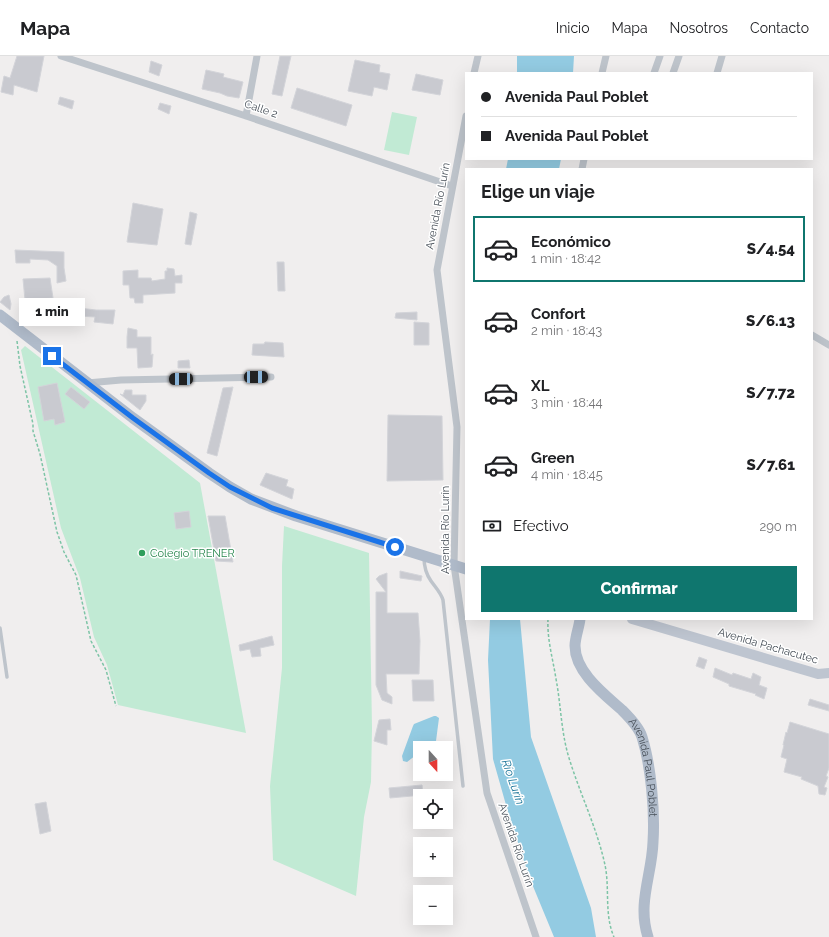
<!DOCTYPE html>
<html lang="es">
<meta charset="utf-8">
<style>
body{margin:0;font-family:Raleway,sans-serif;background:#f2f2f2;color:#202124;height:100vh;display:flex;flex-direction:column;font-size:15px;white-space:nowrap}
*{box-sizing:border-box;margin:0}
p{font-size:13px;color:#757577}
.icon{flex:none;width:22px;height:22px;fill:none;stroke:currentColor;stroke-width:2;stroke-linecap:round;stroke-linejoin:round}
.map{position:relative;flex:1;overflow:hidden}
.panel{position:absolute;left:465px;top:112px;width:348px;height:452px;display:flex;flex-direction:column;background:#fff;border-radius:0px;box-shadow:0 4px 16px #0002}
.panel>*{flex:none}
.top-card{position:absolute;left:465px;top:16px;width:348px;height:88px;border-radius:0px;box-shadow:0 4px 16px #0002;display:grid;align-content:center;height:88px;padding:0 16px;background:#fff}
.needle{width:26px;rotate:159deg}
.controls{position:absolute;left:413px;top:685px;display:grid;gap:8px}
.controls a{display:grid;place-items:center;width:40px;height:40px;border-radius:0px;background:#fff;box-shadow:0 4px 16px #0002;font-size:20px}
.end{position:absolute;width:18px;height:18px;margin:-9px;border:5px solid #1a73e8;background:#fff;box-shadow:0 0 0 2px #fff}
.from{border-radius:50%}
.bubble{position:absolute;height:28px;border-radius:0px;background:#fff;box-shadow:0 4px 16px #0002;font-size:13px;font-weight:800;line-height:28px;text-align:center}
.car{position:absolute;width:12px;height:24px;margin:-12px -6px;border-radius:5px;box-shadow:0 0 3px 1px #0007;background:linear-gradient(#222 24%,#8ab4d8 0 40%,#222 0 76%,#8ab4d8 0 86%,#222 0)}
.top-card b{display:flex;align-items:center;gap:14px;height:38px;font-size:15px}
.top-card b+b{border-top:1px solid #e0e0e0}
.top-card i{width:10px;height:10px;background:#202124}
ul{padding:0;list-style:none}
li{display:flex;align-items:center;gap:12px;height:66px;margin:0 8px 6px;padding:0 8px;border:2px solid transparent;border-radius:0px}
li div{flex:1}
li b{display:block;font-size:15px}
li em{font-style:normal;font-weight:800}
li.selected{border-color:#0f766e}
li>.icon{width:36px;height:36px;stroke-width:1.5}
h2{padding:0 16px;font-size:18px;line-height:48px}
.pay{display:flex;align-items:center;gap:10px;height:44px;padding:0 16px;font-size:15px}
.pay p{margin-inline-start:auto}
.primary-button{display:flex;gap:8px;margin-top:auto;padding:8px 16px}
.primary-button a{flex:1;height:46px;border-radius:0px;background:#0f766e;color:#fff;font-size:16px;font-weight:800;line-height:46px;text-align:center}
header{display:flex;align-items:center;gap:24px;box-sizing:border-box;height:56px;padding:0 20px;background:#fff;border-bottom:1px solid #e0e0e0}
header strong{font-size:19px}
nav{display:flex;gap:22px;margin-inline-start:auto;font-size:14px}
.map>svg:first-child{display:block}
</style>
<header>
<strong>Mapa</strong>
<nav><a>Inicio</a><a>Mapa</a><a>Nosotros</a><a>Contacto</a></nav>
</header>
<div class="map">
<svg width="829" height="881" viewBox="0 0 829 881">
<rect width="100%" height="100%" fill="#f0eeee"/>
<!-- green -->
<path fill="#c1ead4" d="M392 56 417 61 409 99 384 94Z
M25 290 200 427 246 677 118 649 107 609 94 581 80 522 61 472 21 294Z
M284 470 369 497 372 672 371 726 364 761 356 840 273 804 270 730 282 612V510Z"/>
<!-- water -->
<path fill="#93cbe2" d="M517 0H574L573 17H517Z
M508 103H561L559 113H506Z
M490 563H520L531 681 591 852 596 881H554L530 823 508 756 493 703 488 604Z
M434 660H436L439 662 436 685 426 692H420V696L407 706 403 705 402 700 413 670 414 668Z"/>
<!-- building -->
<path fill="#c9cad0" stroke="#d3d4d9" d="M17 0H44L37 36 14 29 13 39 1 36 4 20 10 22Z
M280 0H291L282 40 272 38Z
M355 4 380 9 379 16 390 18 387 34 374 31 372 40 348 35Z
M151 5 162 9 159 20 149 16Z
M206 14 224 18 223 21 243 26 239 42 227 40 220 37 202 33Z
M416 18 443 24 440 39 412 34Z
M297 32 352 49 346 70 291 52Z
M60 41 74 45 72 53 58 48Z
M160 47 171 50 169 58 158 53Z
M133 147 163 153 157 189 127 186Z
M190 156 197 158 191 189 185 188Z
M15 194 64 196V212L66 225 57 227V210L48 204 30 203V207H16Z
M277 206H284L285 235H278Z
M167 212 174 213 175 220 182 219V227H175V237L143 239V247H135L134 242H130L129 229H123V215L138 214V222H151L152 225 165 223V215H167Z
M50 222 53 242 25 244 23 223Z
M9 239 11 248 10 254 0 246 4 241Z
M79 252 96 254H115L113 268 94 266 95 261 79 260Z
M417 256V264L395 262 396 257Z
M414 266 429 267V289H414Z
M128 272 137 274V281H151V299L153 298 152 311 138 312 137 292H127V281Z
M265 286 283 287 284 301 252 299 253 288H264Z
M189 304 190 312H178V305Z
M57 327 65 366 55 369 54 363 44 365 38 331Z
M71 331 90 346 84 353 65 338Z
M233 331 217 400 207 397 223 332Z
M125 334H132V339H146V345L140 354 120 338 123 339Z
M388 359 442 360 443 424 387 425Z
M266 417 288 424 286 430 294 433 292 443 260 429Z
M189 455 191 471 176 473 174 457Z
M208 460H225L233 506 216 505Z
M400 515 422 520 421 525 400 522Z
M387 517V557H418L420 585 419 618H386L387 637 392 641V648L382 644 376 629V536H386L376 523 379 520Z
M272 580 274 589 260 592 261 600 252 601 250 593 240 595 239 589Z
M699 601 707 604 704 613 696 610Z
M715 612 732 619 733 617 751 623 753 617 761 621 759 629 767 632 764 643 755 639 756 638 729 630V628L713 621Z
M412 624H433L434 645H413Z
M810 643 829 649V655L808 649Z
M390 663 391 674H387V689L374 685 379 664Z
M790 666 829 678V712L826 720 828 721 824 731 827 732 825 739 819 738 818 730 801 723 802 721 784 716 787 703 781 701 784 689H783L786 676 787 677Z
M422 729 423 739 390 742 389 732Z
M46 746 51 775 40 778 35 748Z"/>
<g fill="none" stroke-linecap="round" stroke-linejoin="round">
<!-- path -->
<path stroke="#7dc4a6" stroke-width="1.5" stroke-dasharray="3 2" stroke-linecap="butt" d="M17 285 20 310 33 368V375L40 398 57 476 64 496 76 519 91 585 106 614 116 650
M548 563C547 584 553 603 556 623 561 649 561 676 569 702 580 738 597 772 605 809 610 833 604 858 614 881"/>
<!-- lane -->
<path stroke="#bec4cb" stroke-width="3.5" d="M424 501C424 510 426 518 431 525 436 532 441 537 443 544L463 730
M0 572 7 621"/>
<!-- street -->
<path stroke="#bec4cb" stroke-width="7" d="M61 0 246 60 452 130
M474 17 478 0
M602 17 606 0
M654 17 660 0
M673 17 679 0
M717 17 722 0
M246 60 257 0
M466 60 437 214 457 371 454 509 487 737 536 881
M582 113 584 103
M812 279 829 289
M87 327 121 324 271 321"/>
<!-- secondary -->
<path stroke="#bec5d0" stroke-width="10" d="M632 563 818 618 829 617"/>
<!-- primary -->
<g stroke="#b0bbca" stroke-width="11">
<path d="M0 259 133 362 209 417 230 431 251 443 296 460 466 513"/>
<path id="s1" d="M580 563C579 572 575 581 575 590 575 616 604 638 622 654 629 661 639 671 642 681 651 710 655 755 653 786 652 819 637 847 648 881"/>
</g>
</g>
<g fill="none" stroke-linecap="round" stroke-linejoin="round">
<!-- route -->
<path stroke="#1a73e8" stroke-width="5" d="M52 300 133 362 209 417 230 431 272 452 395 491"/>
</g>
<!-- markers -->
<circle fill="#2e9e5b" stroke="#fff" stroke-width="1.5" cx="142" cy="497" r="4"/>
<g text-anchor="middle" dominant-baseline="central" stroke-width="3" stroke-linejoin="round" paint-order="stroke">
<!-- street labels -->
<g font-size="11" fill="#485059" stroke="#fff">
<text transform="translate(261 53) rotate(19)">Calle 2</text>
<text transform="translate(438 150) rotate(-79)">Avenida Río Lurín</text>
<text transform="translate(445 474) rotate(-90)">Avenida Río Lurín</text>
<text transform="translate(768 590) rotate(16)">Avenida Pachacutec</text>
<text stroke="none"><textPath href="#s1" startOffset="173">Avenida Paul Poblet</textPath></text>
<text transform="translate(516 789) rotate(71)">Avenida Río Lurín</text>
</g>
<!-- leisure labels -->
<g font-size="11" fill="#27864d" stroke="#fff" text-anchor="start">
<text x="150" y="497">Colegio TRENER</text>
</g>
<!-- water labels -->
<g font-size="12" font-style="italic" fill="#1c7599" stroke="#fff">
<text transform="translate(513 726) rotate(71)">Río Lurín</text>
</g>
</g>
</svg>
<div class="controls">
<a><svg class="needle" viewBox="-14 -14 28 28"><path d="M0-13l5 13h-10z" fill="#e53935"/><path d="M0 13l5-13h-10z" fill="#757577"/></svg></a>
<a><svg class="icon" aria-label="locate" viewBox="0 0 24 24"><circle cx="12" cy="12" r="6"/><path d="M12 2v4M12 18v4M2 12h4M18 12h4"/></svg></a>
<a>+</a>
<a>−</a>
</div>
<i class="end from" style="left:395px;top:491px"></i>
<i class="end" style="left:52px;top:300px"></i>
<div class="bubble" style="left:19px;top:242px;width:66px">1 min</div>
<i class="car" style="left:256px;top:321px;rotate:89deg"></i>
<i class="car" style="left:181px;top:323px;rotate:269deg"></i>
<div class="top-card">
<b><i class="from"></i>Avenida Paul Poblet</b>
<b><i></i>Avenida Paul Poblet</b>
</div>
<section class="panel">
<h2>Elige un viaje</h2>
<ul>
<li class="selected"><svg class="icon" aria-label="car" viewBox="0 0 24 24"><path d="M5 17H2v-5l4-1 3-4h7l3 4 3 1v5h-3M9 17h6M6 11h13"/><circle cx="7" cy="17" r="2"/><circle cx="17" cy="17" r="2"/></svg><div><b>Económico</b><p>1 min · 18:42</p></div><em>S/4.54</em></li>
<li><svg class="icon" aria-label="car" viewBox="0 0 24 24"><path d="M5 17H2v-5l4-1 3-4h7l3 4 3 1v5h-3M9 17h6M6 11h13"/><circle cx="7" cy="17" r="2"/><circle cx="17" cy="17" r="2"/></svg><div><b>Confort</b><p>2 min · 18:43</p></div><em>S/6.13</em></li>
<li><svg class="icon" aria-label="car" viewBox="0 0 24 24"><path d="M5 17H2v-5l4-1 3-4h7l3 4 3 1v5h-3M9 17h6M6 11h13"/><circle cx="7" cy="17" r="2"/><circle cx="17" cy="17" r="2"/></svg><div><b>XL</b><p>3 min · 18:44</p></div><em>S/7.72</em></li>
<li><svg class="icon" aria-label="car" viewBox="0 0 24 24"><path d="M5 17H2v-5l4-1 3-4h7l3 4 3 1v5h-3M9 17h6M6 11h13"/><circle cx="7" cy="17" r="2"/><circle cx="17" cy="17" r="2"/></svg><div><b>Green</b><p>4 min · 18:45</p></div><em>S/7.61</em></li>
</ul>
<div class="pay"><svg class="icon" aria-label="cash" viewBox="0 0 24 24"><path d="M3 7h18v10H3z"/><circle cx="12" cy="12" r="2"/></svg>Efectivo<p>290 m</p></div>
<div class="primary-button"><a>Confirmar</a></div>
</section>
</div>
